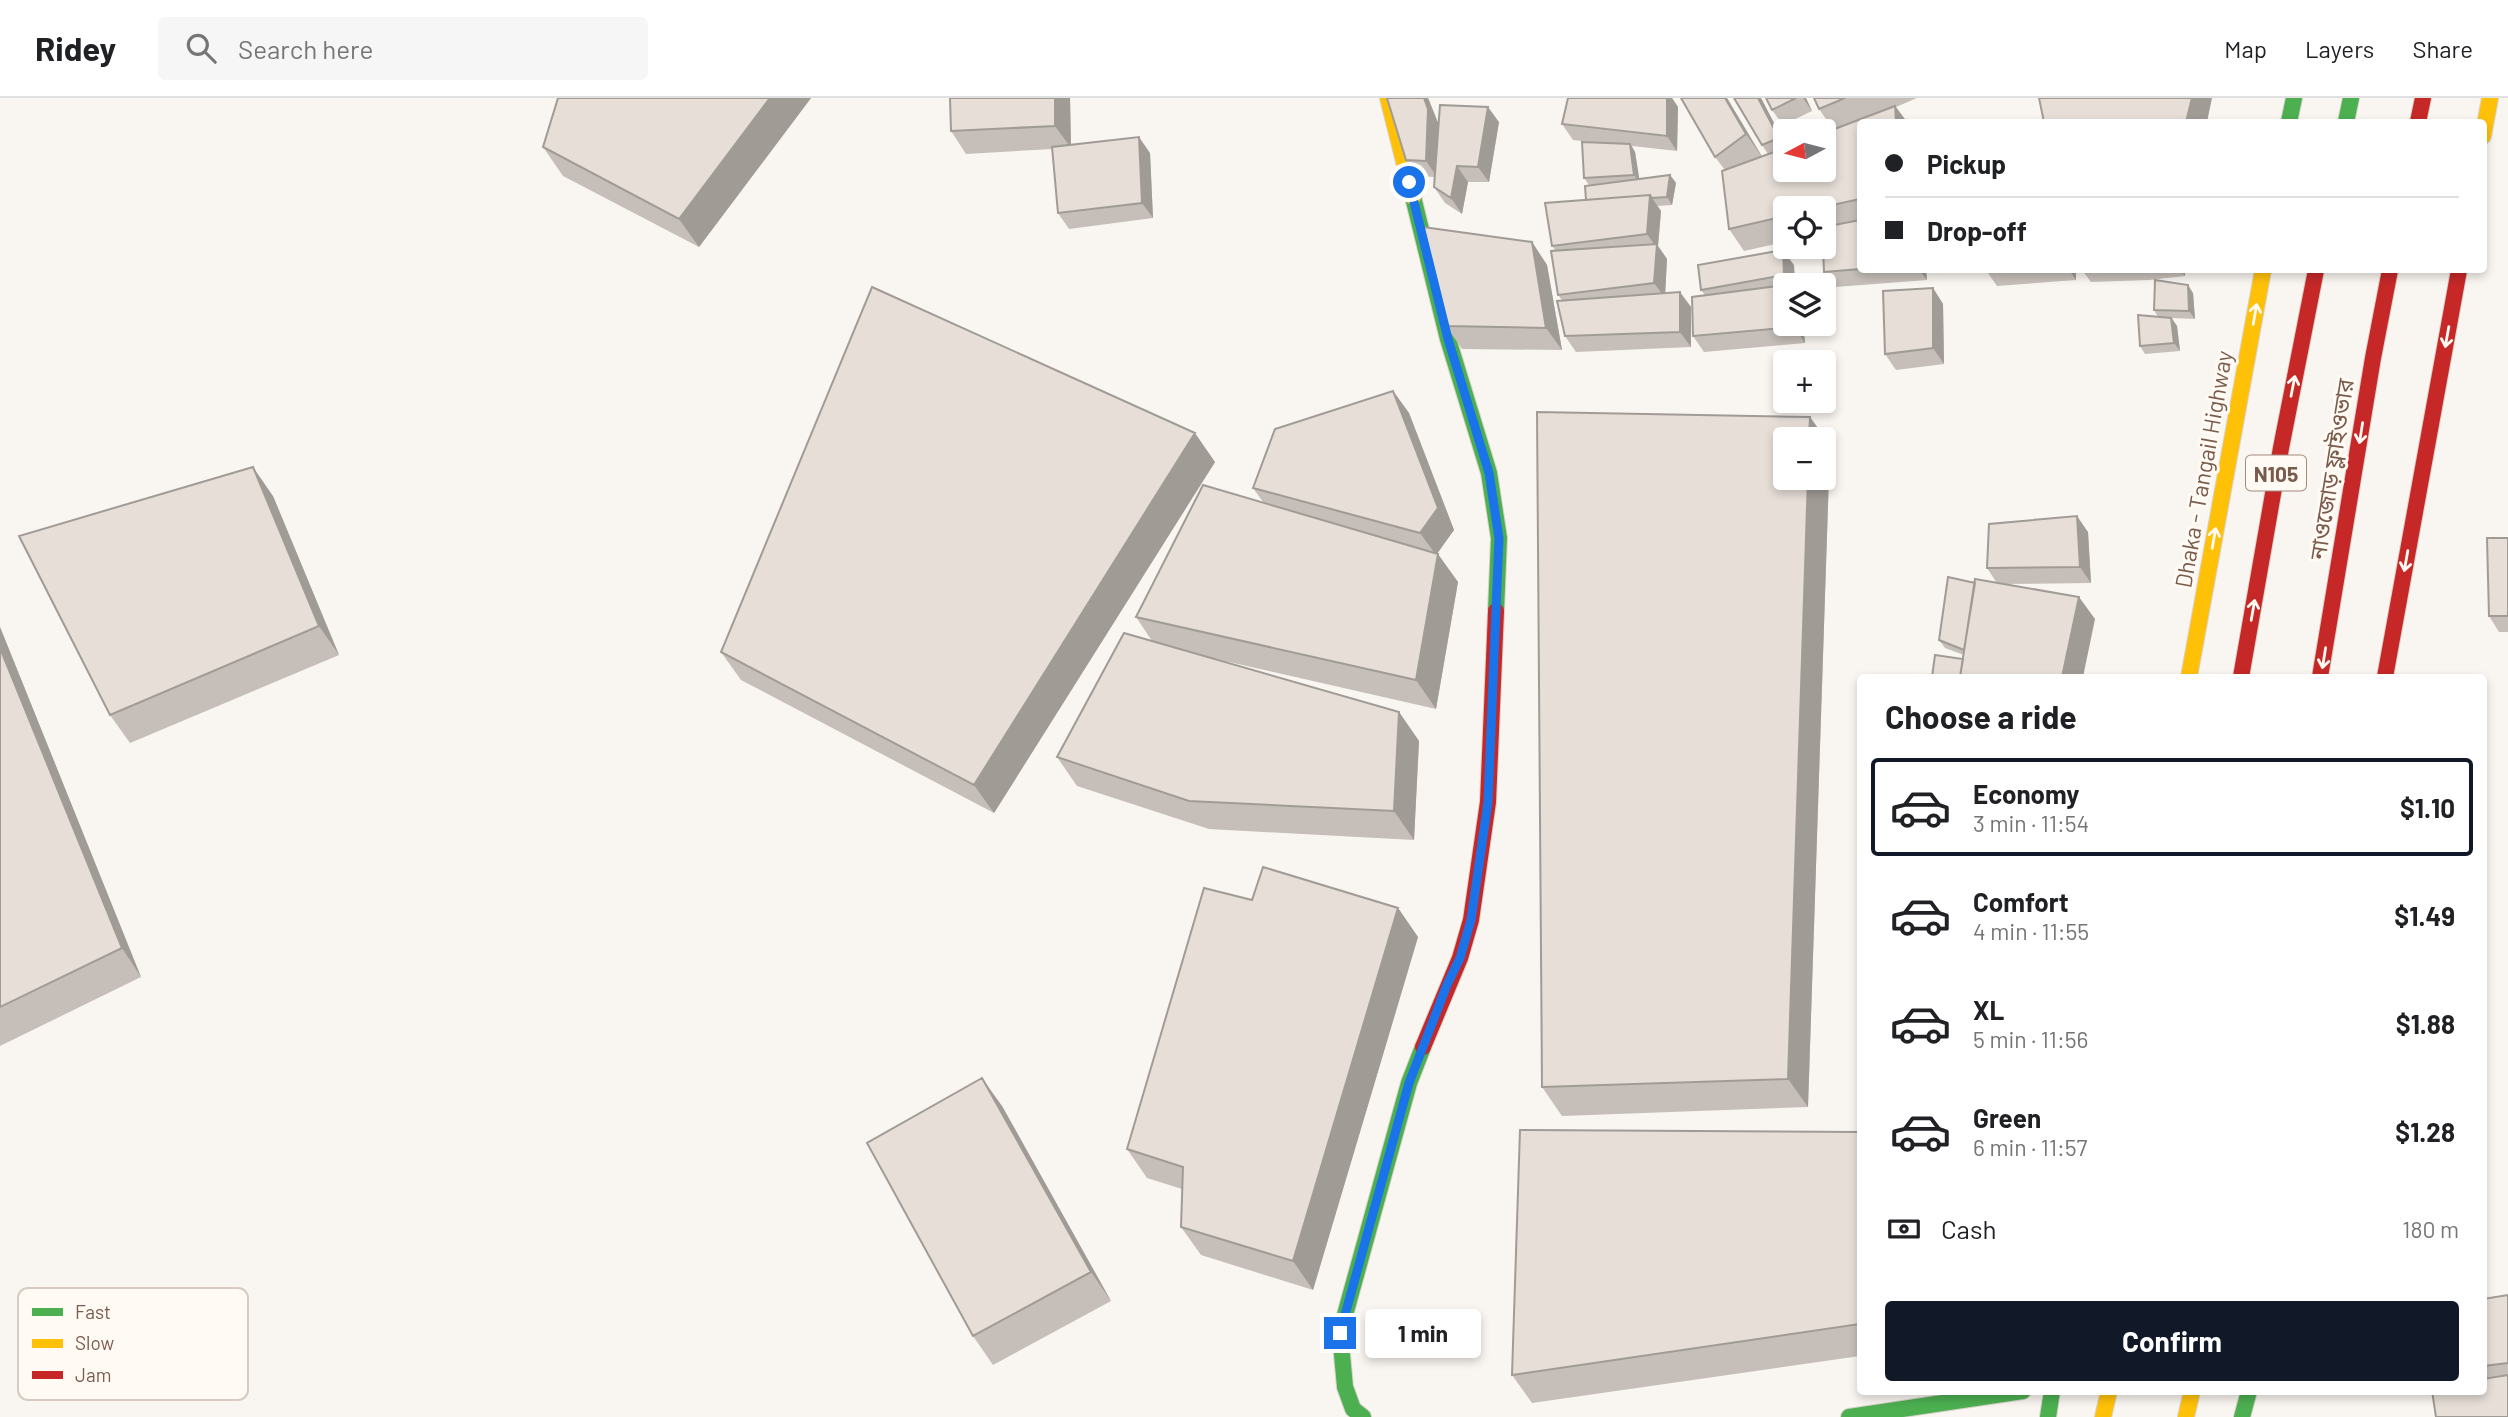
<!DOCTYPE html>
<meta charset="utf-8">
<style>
body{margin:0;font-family:Barlow,"Noto Sans Bengali",sans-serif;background:#f6f6f6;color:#202124;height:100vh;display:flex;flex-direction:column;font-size:26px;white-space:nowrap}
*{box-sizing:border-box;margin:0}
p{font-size:23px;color:#757577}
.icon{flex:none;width:38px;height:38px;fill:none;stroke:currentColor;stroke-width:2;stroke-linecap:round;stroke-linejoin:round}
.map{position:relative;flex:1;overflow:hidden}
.details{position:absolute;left:1857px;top:576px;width:630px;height:721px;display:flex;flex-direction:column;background:#fff;border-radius:7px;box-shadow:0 4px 10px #0003}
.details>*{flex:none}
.hud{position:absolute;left:1857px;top:21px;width:630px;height:154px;border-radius:7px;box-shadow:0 4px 10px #0003;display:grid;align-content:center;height:154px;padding:0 28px;background:#fff}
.needle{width:46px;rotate:263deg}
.buttons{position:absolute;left:1773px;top:21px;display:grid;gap:14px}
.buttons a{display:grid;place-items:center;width:63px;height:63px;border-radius:7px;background:#fff;box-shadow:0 4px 10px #0003;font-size:35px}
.end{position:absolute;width:32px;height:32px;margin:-16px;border:9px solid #1a73e8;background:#fff;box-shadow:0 0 0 4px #fff}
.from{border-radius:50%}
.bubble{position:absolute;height:49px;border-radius:7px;background:#fff;box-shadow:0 4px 10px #0003;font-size:23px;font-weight:700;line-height:49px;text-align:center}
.hud b{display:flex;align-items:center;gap:24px;height:66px;font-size:26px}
.hud b+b{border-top:2px solid #e0e0e0}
.hud i{width:18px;height:18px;background:#202124}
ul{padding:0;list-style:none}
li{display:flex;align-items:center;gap:21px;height:98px;margin:0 14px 10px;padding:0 14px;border:4px solid transparent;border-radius:7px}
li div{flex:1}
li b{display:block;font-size:26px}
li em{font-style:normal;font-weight:700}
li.current{border-color:#111827}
li>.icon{width:63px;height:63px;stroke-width:1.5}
h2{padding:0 28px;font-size:32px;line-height:84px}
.pay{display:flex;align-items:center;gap:18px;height:77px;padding:0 28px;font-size:26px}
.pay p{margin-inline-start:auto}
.button{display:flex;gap:14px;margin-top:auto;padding:14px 28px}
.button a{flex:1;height:80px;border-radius:7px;background:#111827;color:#fff;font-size:28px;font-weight:700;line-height:80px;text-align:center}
header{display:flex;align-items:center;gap:42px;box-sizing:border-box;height:98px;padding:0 35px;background:#fff;border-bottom:2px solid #e0e0e0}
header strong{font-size:33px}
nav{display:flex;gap:38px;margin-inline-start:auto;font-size:24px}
.search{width:490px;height:63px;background:#f6f6f6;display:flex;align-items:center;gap:18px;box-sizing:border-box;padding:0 24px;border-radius:7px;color:#757577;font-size:26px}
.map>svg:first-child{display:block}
</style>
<header>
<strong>Ridey</strong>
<div class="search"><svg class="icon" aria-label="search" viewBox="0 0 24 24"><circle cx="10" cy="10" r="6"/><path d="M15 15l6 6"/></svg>Search here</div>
<nav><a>Map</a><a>Layers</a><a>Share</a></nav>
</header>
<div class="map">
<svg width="2508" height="1319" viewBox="0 0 2508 1319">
<rect width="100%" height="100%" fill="#f9f5f0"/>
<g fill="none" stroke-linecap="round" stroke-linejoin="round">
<!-- fast casing -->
<g stroke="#d9d2cb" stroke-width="18">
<path id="fast" d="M2289 24 2294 0
M2346 24 2351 0
M1413 99 1448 241 1489 375 1499 440 1496 513
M1363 1319 1353 1311 1345 1289 1340 1235 1409 985 1423 949
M1849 1319 2023 1293
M2048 1319 2052 1293
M2242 1319 2249 1293"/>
</g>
<!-- slow casing -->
<g stroke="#d9d2cb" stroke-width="18">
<path id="slow" d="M1388 0 1413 99
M2483 38 2490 0
M2189 579 2263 172
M2103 1319 2109 1293
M2186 1319 2192 1293"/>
</g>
<!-- jam casing -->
<g stroke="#d9d2cb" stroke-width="18">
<path id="jam" d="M2418 24 2423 0
M2241 579 2281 350 2316 172
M2320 579 2373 260 2390 172
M2385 579 2459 172
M1423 949 1460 860 1471 822 1488 704 1496 513"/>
</g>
<!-- fast -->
<use href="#fast" stroke="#4caf50" stroke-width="16"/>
<!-- slow -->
<use href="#slow" stroke="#ffc107" stroke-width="16"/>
<!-- jam -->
<use href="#jam" stroke="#c62828" stroke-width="16"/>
</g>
<!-- wall -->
<path fill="#c6bfb9" d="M558 0H811L699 149 563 78 543 49Z
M1070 0 1071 47 1150 55 1153 120 1069 131 1058 115 1052 51 966 56 951 33Z
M1387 0H1428L1438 25 1499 24 1489 84H1468L1462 116 1445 105 1434 89 1435 79 1416 78 1406 62Z
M1568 0H1672L1678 9 1677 53 1632 48 1635 54 1639 81 1670 77 1676 85 1672 107 1657 108 1661 113 1658 148 1667 161 1665 195 1691 209V249L1576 254 1565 238 1562 202 1558 197 1556 153 1552 148 1586 102 1589 87 1584 80 1599 45 1573 42 1562 26Z
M1681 0H1727L1762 58 1768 56 1762 47 1761 0 1785 46V72L1833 31 1819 11 1814 0H1917L1896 9 1907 24H1860V172H1926L1927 182 1835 189 1824 174V110H1785V144L1744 153 1729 131 1725 72 1715 59Z
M1766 0H1806L1812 13 1783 27 1772 12Z
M1532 144 1547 167 1562 252 1462 251 1446 228Z
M1794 167 1795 187H1785V226H1803L1805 245 1704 254 1693 238 1705 197 1701 192Z
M1986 172H2076V182L1997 188Z
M2082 172H2185V178L2149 182 2091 184Z
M1933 190 1943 206 1944 266 1896 272 1885 256Z
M2193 195 2195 221 2172 220 2177 228 2180 253 2145 256 2140 248 2158 219 2154 212Z
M1393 293 1409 315 1454 432 1437 456 1458 484 1436 611 1216 561 1399 614 1419 643 1414 742 1209 731 1077 688 1057 659 1152 543 1136 519 1263 404 1253 390Z
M1810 319 1830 347 1808 1009 1562 1018 1542 989Z
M1215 364 994 715 741 582 721 554Z
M273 398 339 557 130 645 110 617Z
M2088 434 2091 485 2001 486 2095 521 1963 561 1964 557 1945 550 1939 542 1975 485H1997L1987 470Z
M2508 440V534H2499L2489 518Z
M0 529 141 879 0 948Z
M1252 802 1398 810 1418 839 1313 1192 1201 1157 1181 1129 1182 1091 1147 1080 1127 1051Z
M1002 1008 1111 1203 993 1267 973 1238Z
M1860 1034V1258L1532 1305 1512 1277Z
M2508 1197V1319L2483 1293V1201Z"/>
<!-- shaded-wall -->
<path fill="#a19b96" d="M770 0H811L699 149 679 121Z
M1055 0H1070L1071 50 1055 28Z
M1424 0H1428L1439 27 1437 79 1426 63Z
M1667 0H1672L1678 9 1677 53 1667 38Z
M1725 0H1727L1762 59 1746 36Z
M1758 0H1761L1785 46V49L1779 40Z
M1803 0H1806L1812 13Z
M2192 0H2212L2207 24H2186Z
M1895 8 1907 24H1896Z
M1488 9 1499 24 1489 84 1478 69Z
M1139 39 1150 55 1153 120 1142 105Z
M1630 46 1635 54 1640 85 1634 77Z
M1457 68 1468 84 1462 116 1451 100Z
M1670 77 1676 85 1672 107 1667 99Z
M1650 97 1661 113 1658 148 1667 161 1665 200 1654 185 1656 149 1647 136Z
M1532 144 1547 167 1562 252 1546 230Z
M1783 152 1794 167 1795 187H1791L1784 177Z
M1919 172H1926L1927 182Z
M2069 172H2076V182Z
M2180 172H2185V178Z
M2188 187 2193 195 2195 221 2189 213Z
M1933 190 1943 206 1944 266 1933 250Z
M1680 194 1691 209V249L1680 234Z
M2171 220 2177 228 2180 253 2174 245Z
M1794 226H1803L1805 245 1794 229Z
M1393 293 1409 315 1454 432 1436 457 1420 435Z
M1810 319 1830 347 1808 1009 1788 981 1808 380H1824V341H1809Z
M1195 335 1215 364 994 715 974 687Z
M253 369 273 398 339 557 319 528Z
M2077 418 2088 434 2091 485 2080 469Z
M1438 456 1458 484 1436 611 1416 582Z
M2079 499 2095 521 2083 579H2062Z
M0 529 141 879 122 850 0 550Z
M1399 614 1419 643 1414 742 1394 713Z
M1398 810 1418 839 1313 1192 1293 1163Z
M982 980 1002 1008 1111 1203 1091 1174Z"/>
<!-- building -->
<path fill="#e6ded7" stroke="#a19b96" stroke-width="2" d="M558 0H770L679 121 543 49Z
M950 0H1055V28L951 33Z
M1387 0H1424L1428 11 1426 63 1406 62Z
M1568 0H1667V38L1562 26Z
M1681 0H1725L1746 36 1715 59Z
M1734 0H1758L1779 40 1762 47Z
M1766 0H1796L1772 12Z
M1814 0H1845L1819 11Z
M2039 0H2192L2186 24H2044Z
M1440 7 1488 9 1478 69 1457 68 1451 100 1434 89Z
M1895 8 1896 24H1860V101L1819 110H1785V118L1729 131 1722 73 1785 50V72H1824V35Z
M1139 39 1142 105 1058 115 1052 49Z
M1582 44 1630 46 1634 77 1584 80Z
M1670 77 1667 99 1652 100 1650 97 1586 102 1585 88Z
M1650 97 1647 136 1552 148 1545 105Z
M1860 122V171L1824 174 1823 149H1824V129Z
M1423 129 1532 144 1546 230 1446 228Z
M1657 146 1654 185 1558 197 1551 153Z
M1783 152 1784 177 1701 192 1698 167Z
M2155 182 2188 187 2189 213 2154 212Z
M1785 187V226H1794V229L1693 238 1692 199Z
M872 189 1195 335 974 687 721 554Z
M1933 190V250L1885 256 1883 193Z
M1680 194V234L1565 238 1557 203Z
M2138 217 2171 220 2174 245 2140 248Z
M1393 293 1438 410 1420 435 1253 390 1275 331Z
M1537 314 1810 319 1809 341H1785V380H1808L1788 981 1542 989Z
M253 369 319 528 110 617 19 438Z
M1203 387 1438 456 1416 582 1136 519Z
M2077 418 2080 469 1987 470 1989 426Z
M2487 440H2508V518H2489Z
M1948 479 1975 485 1964 552 1939 542Z
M1975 481 2079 499 2062 579H1960Z
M1124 535 1399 614 1394 713 1189 703 1057 659Z
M0 550 122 850 0 909Z
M1935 557 1963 561 1960 579H1932Z
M1263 769 1398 810 1293 1163 1181 1129 1183 1069 1127 1051 1204 790 1252 802Z
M982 980 1091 1174 973 1238 867 1045Z
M1520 1032 1860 1034V1226L1512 1277Z
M2508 1197V1265L2483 1268V1201Z
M2508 1277V1319H2436L2432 1293H2483V1281Z"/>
<!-- one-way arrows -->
<defs><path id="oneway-shaft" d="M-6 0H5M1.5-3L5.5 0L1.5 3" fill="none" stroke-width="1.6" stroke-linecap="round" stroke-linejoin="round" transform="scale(1.75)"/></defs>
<g stroke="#fffaf3">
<use href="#oneway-shaft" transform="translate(2255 216) rotate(-80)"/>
<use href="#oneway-shaft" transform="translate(2447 239) rotate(100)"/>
<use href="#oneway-shaft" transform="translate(2293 288) rotate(-79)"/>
<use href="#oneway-shaft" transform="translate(2361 335) rotate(99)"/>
<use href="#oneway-shaft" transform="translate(2214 440) rotate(-80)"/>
<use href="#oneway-shaft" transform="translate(2406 463) rotate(100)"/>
<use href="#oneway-shaft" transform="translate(2253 512) rotate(-80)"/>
<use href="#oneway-shaft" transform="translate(2324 560) rotate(99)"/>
</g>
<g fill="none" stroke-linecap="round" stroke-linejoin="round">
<!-- route -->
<path stroke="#1a73e8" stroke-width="9" d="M1340 1235 1409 985 1447 887 1460 860 1471 822 1488 704 1499 440 1489 375 1448 241 1409 84"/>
</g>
<g text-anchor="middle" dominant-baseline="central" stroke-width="6" stroke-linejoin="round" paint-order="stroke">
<!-- shield labels -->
<rect fill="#fffaf3" stroke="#a28b7f" stroke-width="2" x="2246" y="357.5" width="60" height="35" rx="5"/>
<g font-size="21" font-weight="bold" fill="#7a5c4d">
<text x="2276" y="375">N105</text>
</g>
<!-- street labels -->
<g font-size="23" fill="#7a5c4d" stroke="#fffaf3">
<text transform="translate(2203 371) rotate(-80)">Dhaka - Tangail Highway</text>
<text transform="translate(2331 371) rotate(-81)">নাওজোড় ফ্লাইওভার</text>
</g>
</g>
<!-- legend -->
<rect x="18" y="1190" width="230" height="112" rx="10" fill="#fffaf3" stroke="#d7cbc1" stroke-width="2"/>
<rect x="32" y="1210" width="31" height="8" fill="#4caf50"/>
<rect x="32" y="1241" width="31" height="9" fill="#ffc107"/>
<rect x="32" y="1273" width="31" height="8" fill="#c62828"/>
<g font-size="19" fill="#7a5c4d">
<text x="75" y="1221">Fast</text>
<text x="75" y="1252">Slow</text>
<text x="75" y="1284">Jam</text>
</g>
</svg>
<div class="buttons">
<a><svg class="needle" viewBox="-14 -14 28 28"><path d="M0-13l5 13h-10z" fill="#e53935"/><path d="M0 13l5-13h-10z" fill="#757577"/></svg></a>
<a><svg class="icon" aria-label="locate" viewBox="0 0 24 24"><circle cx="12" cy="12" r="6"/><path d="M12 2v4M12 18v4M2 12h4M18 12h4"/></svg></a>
<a><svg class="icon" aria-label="layers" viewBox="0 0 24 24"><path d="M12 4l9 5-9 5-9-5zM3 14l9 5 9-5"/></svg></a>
<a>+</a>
<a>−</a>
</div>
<i class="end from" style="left:1409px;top:84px"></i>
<i class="end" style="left:1340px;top:1235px"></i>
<div class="bubble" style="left:1365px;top:1211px;width:116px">1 min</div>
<div class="hud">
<b><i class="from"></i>Pickup</b>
<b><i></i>Drop-off</b>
</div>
<section class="details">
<h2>Choose a ride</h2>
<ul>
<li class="current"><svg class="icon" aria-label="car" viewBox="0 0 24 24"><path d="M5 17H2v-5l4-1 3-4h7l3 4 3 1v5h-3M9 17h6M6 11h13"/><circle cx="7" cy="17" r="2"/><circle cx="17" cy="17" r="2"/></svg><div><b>Economy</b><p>3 min · 11:54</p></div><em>$1.10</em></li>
<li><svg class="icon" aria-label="car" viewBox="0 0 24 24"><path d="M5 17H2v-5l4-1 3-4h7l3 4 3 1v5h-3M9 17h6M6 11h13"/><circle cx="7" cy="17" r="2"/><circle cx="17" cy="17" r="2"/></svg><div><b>Comfort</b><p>4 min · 11:55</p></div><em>$1.49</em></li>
<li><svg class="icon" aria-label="car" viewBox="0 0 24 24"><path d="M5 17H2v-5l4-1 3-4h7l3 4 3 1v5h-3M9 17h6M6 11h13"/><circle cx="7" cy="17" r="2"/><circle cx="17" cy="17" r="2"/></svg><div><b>XL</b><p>5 min · 11:56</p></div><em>$1.88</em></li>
<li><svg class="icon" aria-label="car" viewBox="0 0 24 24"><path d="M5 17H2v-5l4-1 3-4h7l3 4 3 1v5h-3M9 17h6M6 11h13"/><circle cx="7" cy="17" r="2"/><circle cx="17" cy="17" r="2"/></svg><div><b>Green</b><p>6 min · 11:57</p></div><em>$1.28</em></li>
</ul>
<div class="pay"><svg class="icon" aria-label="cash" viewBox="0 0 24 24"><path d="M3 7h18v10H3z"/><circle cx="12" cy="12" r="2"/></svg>Cash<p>180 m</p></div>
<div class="button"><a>Confirm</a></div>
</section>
</div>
